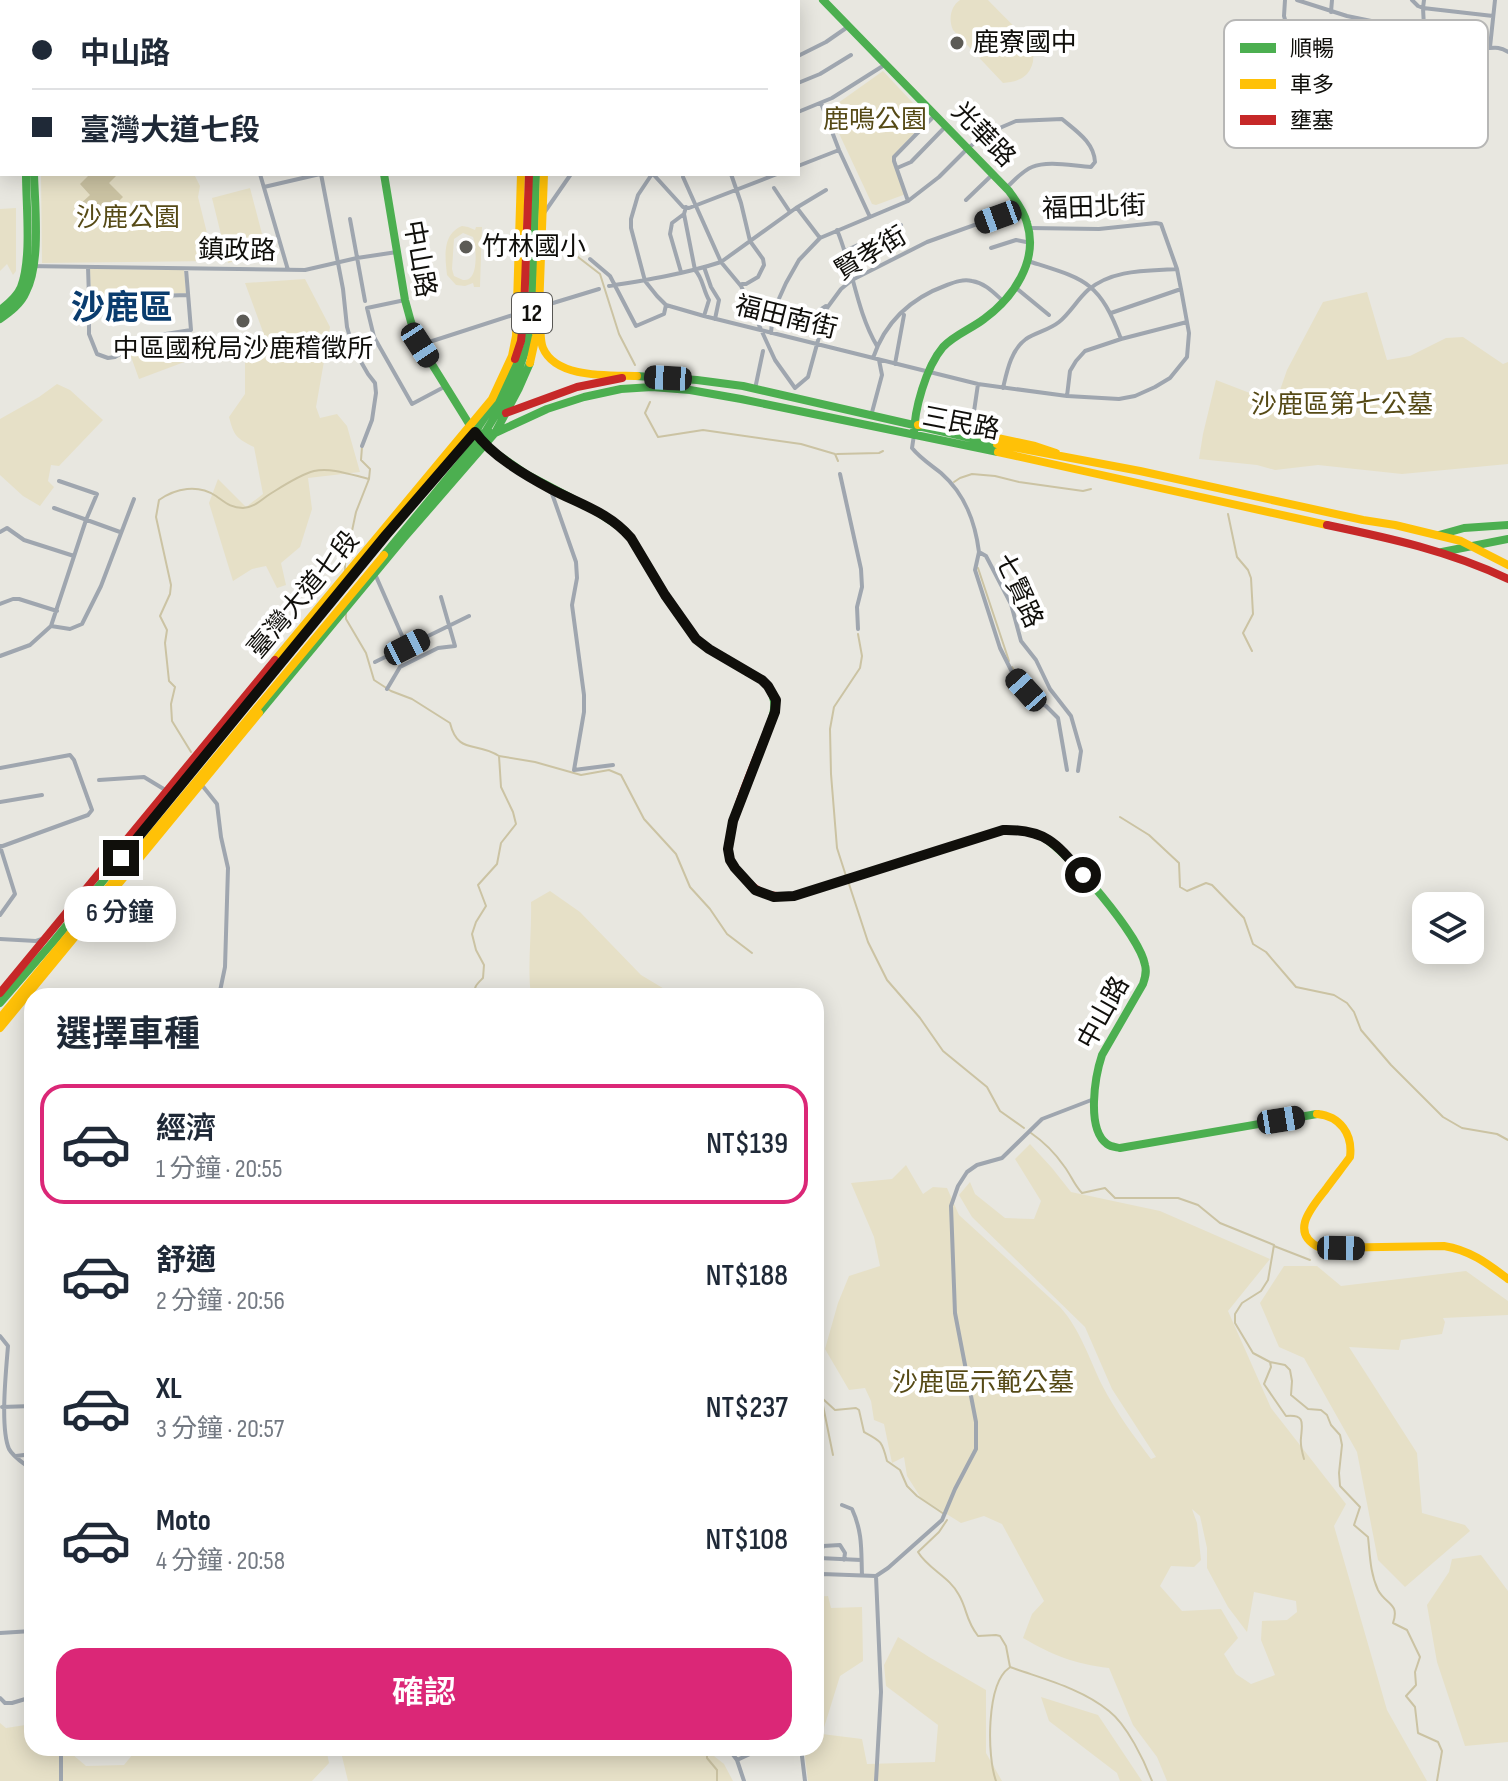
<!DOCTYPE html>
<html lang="zh-TW">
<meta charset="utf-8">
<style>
body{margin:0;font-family:"Sofia Sans Condensed","Noto Sans TC",sans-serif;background:#f6f6f7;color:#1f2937;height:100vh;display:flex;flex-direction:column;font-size:30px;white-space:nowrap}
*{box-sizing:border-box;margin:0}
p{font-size:26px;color:#747a83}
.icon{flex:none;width:44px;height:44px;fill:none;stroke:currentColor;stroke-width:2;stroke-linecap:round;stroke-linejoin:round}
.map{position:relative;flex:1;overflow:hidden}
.drawer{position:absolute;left:24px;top:988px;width:800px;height:768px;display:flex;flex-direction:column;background:#fff;border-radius:24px;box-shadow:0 4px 20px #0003}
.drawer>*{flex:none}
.guide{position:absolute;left:0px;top:0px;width:800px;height:176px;box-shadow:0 4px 20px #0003;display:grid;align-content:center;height:176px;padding:0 32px;background:#fff}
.fabs{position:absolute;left:1412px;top:892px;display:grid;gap:16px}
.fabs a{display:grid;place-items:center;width:72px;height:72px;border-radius:16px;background:#fff;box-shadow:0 4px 20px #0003;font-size:40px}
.end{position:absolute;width:36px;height:36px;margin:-18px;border:10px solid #100f0b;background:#fff;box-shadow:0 0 0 4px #fff}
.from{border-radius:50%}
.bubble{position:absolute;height:56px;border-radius:24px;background:#fff;box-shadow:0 4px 20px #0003;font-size:26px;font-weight:600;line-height:56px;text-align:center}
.car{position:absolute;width:24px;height:48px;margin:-24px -12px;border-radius:10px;box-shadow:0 0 6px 2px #0007;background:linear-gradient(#222 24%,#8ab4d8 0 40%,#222 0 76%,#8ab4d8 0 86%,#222 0)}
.guide b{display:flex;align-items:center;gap:28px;height:76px;font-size:30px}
.guide b+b{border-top:2px solid #e0e1e3}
.guide i{width:20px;height:20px;background:#1f2937}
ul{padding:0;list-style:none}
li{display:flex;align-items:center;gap:24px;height:120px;margin:0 16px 12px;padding:0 16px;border:4px solid transparent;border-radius:24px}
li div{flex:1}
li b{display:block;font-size:30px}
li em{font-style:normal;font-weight:600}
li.current{border-color:#db2777}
li>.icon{width:72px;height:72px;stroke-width:1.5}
h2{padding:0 32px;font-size:36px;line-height:96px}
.primary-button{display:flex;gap:16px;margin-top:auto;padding:16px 32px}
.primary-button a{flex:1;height:92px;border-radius:24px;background:#db2777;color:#fff;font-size:32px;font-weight:600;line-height:92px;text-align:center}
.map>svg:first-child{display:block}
</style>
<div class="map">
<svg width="1508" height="1781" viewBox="0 0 1508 1781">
<rect width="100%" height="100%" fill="#e8e7e0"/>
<!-- green -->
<path fill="#e6e0c7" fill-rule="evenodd" d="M960 0H988C999 12 1026 36 1032 49 1035 58 1033 67 1027 74 1020 81 1012 82 1003 83L953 30C948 19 951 6 960 0Z
M883 71 928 119 898 150 895 163 906 194 876 205 872 204 829 112 831 108Z
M41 174H194L200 186 198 197 214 261 42 263Z
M250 188 267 253 228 263 212 198Z
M16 208V271L13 275 7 264 0 271V209Z
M462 226 468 227 475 230 476 227H482L480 287H474L473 283 465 286 456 285 447 275C445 257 442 234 462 226ZM463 233 473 237C476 245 478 272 470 278 468 280 465 280 463 280L454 276 452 269 454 239Z
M90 269 184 270 186 293 91 297Z
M305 279 330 327 316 407 320 418 337 414 347 426 360 472 308 478 312 509 300 547 281 563 286 585 277 588 266 566 252 569 233 581 209 503 218 479 246 507 263 494 254 447C236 438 234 436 229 417L245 394V359L266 340 245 283Z
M1367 292 1387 360 1410 356 1446 338 1463 337 1503 364 1508 362V464L1402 474 1318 465 1275 470 1257 465 1199 459 1203 434 1216 380 1255 395 1279 393 1287 370 1323 302Z
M177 337 187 361 139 379 130 354Z
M57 384 70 390 103 420 59 466 51 465 48 481 54 487 40 506 23 496 0 475V419L39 397Z
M550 891 580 912 641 975 676 996H531C527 965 532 934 531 902Z
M1030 1144 1052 1168 1071 1192 1160 1211 1270 1259 1228 1311 1271 1408 1346 1504 1334 1526 1387 1710 1427 1781H1167L1157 1757 1133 1725 1109 1668C1075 1664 1052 1655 1023 1638L1032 1614 1044 1601 1002 1524 984 1516 961 1523 921 1498 907 1476 904 1457 892 1463 884 1424 874 1420 871 1401 865 1388 849 1390 825 1349 838 1303 849 1276 880 1266 874 1237 851 1183 892 1179 906 1165 923 1194 933 1187 947 1188 959 1215 1060 1307C1080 1329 1089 1358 1102 1385 1116 1412 1133 1435 1151 1459L1156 1457 1112 1389 1085 1327 972 1217 959 1195 970 1182 975 1194 1005 1218 1034 1219 1041 1201 1015 1159ZM1192 1509 1200 1516 1207 1548V1568L1228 1607 1247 1632 1254 1592 1296 1601 1297 1612 1287 1620 1262 1621 1261 1640 1275 1675 1251 1684 1236 1674 1224 1654 1238 1638 1221 1609 1182 1611 1160 1586 1171 1566 1194 1567 1201 1560 1197 1523Z
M1284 1266H1317L1341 1286 1466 1271 1508 1301V1315L1443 1318 1445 1322 1442 1334 1401 1340 1399 1350 1349 1347 1417 1453 1422 1513 1465 1525 1470 1531 1405 1587 1378 1560 1357 1452 1304 1358 1279 1347 1260 1303Z
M1481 1555 1508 1591V1742L1465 1746 1437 1662 1427 1605 1449 1572 1452 1559Z
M828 1596 831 1608 862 1607 863 1661 840 1676 822 1734 862 1739 867 1764 935 1762 938 1725 886 1686 884 1665 898 1637 929 1657 986 1690V1753L1002 1781H808L804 1748H816V1597Z
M1041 1697 1098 1715 1142 1781H1120L1117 1773 1049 1721Z
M0 1723 6 1728 32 1724V1748H65L86 1766 124 1765 138 1748H326L329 1763 312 1781H0Z
M340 1748H704L724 1764 733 1781H348Z"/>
<!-- water -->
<path fill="#cbc3a3" d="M90 174H114L116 176 109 183 123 197 94 226 76 208 90 195 80 184Z"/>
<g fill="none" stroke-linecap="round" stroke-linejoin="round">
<!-- stream -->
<path stroke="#cbc3a3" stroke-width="2" d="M547 239 556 240 600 274 619 334 635 365
M650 402 645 413 658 437 703 430 801 444 835 454 838 461
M837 454 879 453 883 451
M954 482 960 478 972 474 995 476 1019 482 1083 491 1091 489
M1228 514 1237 557 1248 570 1251 578 1253 614 1243 633 1252 651
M978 568 1009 661
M345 572V564L356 512 369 479
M346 611V619L366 653 374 680 391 691 412 699 450 723C458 755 476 741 499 756L501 787 513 812 516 824 501 843 497 864 478 885 486 906 476 922 472 934 476 950 484 965 483 978C477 984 473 987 475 996
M1012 667 1021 682
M1031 692 1039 699
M191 752 172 721 171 704 175 687 169 681 165 643 167 630 160 616 170 594 171 585 156 517 159 500C176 488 198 484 216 496 226 503 231 508 243 508 254 508 262 499 270 494 283 486 299 475 314 471 331 467 352 475 369 479L370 469 361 460 362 447
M499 756 535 762 581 775 609 770 621 775 644 819 676 854 690 887 710 909 727 934 752 953
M1120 817 1149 835 1179 863 1180 887 1187 891 1206 883 1212 885 1244 918 1253 944 1266 952 1296 987 1334 995 1347 1003 1354 1012 1361 1030 1391 1065 1443 1117 1462 1128 1497 1134 1508 1140
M846 876 837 848 831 774 830 729 834 707 860 668 862 656 858 634
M849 884 868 942 887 980 920 1018 943 1051 987 1087 1000 1111 1024 1128
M1031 1133C1044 1142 1055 1153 1064 1166 1071 1175 1074 1185 1082 1193L1105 1188 1115 1198H1178L1198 1205 1220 1223 1274 1245 1268 1280 1261 1291 1242 1303 1235 1314V1323L1253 1353 1270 1362 1285 1365 1290 1370 1292 1381 1291 1395 1308 1409 1321 1410 1327 1415 1331 1425 1340 1435 1342 1445 1339 1473 1340 1486 1360 1507 1354 1525 1368 1537C1370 1555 1370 1573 1378 1590 1386 1605 1400 1603 1393 1623L1407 1630 1420 1657 1415 1672 1416 1685 1406 1696 1415 1707 1418 1733 1438 1742 1442 1751 1437 1781
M1274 1246 1310 1260
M1270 1362 1271 1367 1264 1384 1286 1416C1306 1414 1302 1424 1301 1438 1300 1445 1302 1452 1304 1459
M816 1371 833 1455
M823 1399 835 1410 856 1408 859 1410 864 1432C881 1441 882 1441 887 1461L900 1470 907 1486 917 1496 944 1514
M947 1520 939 1532 918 1552C928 1569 950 1577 959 1595 968 1611 965 1619 978 1636L996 1635 1000 1636 1006 1646 1010 1667C1043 1679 1081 1688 1109 1711 1127 1725 1144 1760 1152 1781
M707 1748V1758L717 1770V1781
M996 1781C987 1757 986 1684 1009 1668"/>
<!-- street -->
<path stroke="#9fa6af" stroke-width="4" d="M229 0 231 2
M442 0V2
M643 0 644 2
M714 0 715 2
M1285 0 1284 16 1292 44
M1297 0 1347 16 1415 30 1424 28C1432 30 1439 35 1447 39 1457 43 1468 46 1478 48 1489 50 1497 44 1508 52
M1412 0 1418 6 1423 8 1424 27
M1424 0 1423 8 1493 16
M276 2 286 0
M306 2V0
M1331 12 1332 0
M1490 47 1495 0
M798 56 826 42 849 26
M798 83 820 74 851 55
M821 103 839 150 870 217
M798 112 832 98 886 64
M0 122H2
M798 166 839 150
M897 168 911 162 946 126
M260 174 288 270
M321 174 343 289 347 327 353 348 368 374 375 383 376 393 372 420 362 446
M652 174 638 195 631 219V228L645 281 657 296 666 305 704 316 978 384 1067 396 1119 399 1135 396 1155 387 1170 378 1187 357 1189 333 1181 289 1177 269 1161 224 1156 223 1099 229 1029 228
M653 174 683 207 689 208 777 174
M731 174 741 203 750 241 763 259 764 265 758 277 746 284H742
M683 177 721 262 796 208 826 190
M264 187 320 174
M774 188 790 212
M966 200 993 174
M908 201 894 161V157L935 115
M686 207 684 214 695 270C703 278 703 290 709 300L704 316
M797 208 820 238
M544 213 571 174
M350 219 365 301
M837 230C853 268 856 310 877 346
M991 248 1016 240 1031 243
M845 251 901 225
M590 259 610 276 636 326 664 314 666 305
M1028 261C1084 279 1099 280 1121 339
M25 266 305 270 357 258 397 252
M88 267 89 298
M704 267 711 287 719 300 715 319
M186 269 191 330 153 336 115 357 108 358 97 354 89 334V298L188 295
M681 272 670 234 672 223 684 214
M609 286C647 280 684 274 721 262L741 286 775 360 795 388
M1015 287 1049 315
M405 300 367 308 374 337 412 404 446 386
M540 307 599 289
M1111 313 1181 289
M772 319 784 323 802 324 806 319 826 306
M771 333 773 312 786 283 799 260 820 238 908 201 939 177 968 148 988 133 1016 121 1062 119C1076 131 1094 142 1095 162L1091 167C1073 166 1048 160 1032 167 1022 171 1014 181 1006 188
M420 345 516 314
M873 358C885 322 911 298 947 285 955 282 963 279 972 281 985 283 994 293 1003 301
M895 364 904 315
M795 388 808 377 827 308 841 289 852 280 927 242 1022 208
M1003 388C1007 371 1011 350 1026 339 1037 332 1049 330 1059 322 1070 313 1077 300 1088 290 1113 269 1147 271 1177 269
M755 389 763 351
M1067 396 1070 371 1076 361 1085 351 1121 339 1187 322
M871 416 882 375 879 360
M971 432 978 384
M914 435 912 448C920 458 931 465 941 473 965 494 975 521 979 552L986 556 1011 604 1021 641 1036 660 1050 689 1071 716 1081 751 1078 771
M840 474 861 569 862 587 857 607 858 629
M550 488 576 562 577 578 572 605 584 695V712L574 770 613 765
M54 508 120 532
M0 532 7 528 24 540 74 556
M979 552 975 570 1000 648 1015 678 1037 702 1046 706 1058 718 1067 770
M375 574 407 647
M0 604 13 599H19L57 611
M51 626 70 629 82 624 101 586 134 499
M0 656 30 645 51 626 86 520 97 494 59 481
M375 662 469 616
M387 689 400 667 438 648 455 646 441 597
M0 768 70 755 74 760 92 810 88 815 0 847
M99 780 144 777 167 791
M201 784 217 804 221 837 228 868 225 967 219 996
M0 802 42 795
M0 846 15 894 0 915
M0 939 36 941 42 939
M0 1336 8 1346C6 1371 0 1428 9 1449 13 1457 25 1464 32 1470
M2 1407 32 1406
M16 1456 32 1454
M842 1505 852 1509C863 1533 861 1551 862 1575
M819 1558 861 1560
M816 1567 823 1546 840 1545 845 1553 844 1560
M816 1576 822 1574 876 1576
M0 1633 32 1631
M0 1698 5 1703H12L32 1697
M61 1748V1781
M728 1748 737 1760 744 1781
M801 1748 805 1781
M737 1760 763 1748
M876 1781 881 1692 876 1576 888 1568 942 1520 955 1489 976 1449V1422L955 1313 951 1206 958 1186 967 1172 977 1165 1002 1158 1042 1119 1094 1099"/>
<!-- fast -->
<path stroke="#4caf50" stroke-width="8" d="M29 0V2
M35 0V2
M350 0V2
M534 0V2
M550 0V2
M823 0 1009 191C1016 201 1024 211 1027 223 1039 261 1013 298 984 319 971 329 954 335 943 347 926 367 914 410 914 435
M697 2 705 0
M0 49 2 50
M384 174 405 300 411 322 420 345 471 427
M0 310C8 304 17 297 21 287 32 258 26 206 26 174
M0 319C10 312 21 304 26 292 41 263 35 207 34 174
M636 376 697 380 743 386 997 444
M475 432 484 434 495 433 547 409 584 397 621 389 652 387 690 390 741 399 998 452
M484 445 526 474 594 510 623 529 631 538 665 595 696 639 709 649 762 680C776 694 777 706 770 724
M1439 535 1464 528 1508 525
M1442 552 1508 539
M384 555 484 434 512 388 528 344 532 309 536 174
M259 713 403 539 495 433 519 388 530 363
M1043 837C1069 853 1140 936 1145 965 1147 972 1145 978 1143 984L1102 1055C1095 1076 1086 1129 1107 1144 1111 1147 1116 1147 1120 1148L1317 1114
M0 1003 53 942 386 535 475 432 506 385 515 359"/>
<!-- slow -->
<path stroke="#ffc107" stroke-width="8" d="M540 323C541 331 540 341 543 348 556 379 610 375 637 376
M530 363 536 336 539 311 544 174
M918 425 927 423 1035 446 1056 453
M997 444 1140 471 1363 520 1395 525 1461 541 1508 565
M998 452 1327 525
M275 660 492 399 512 356 516 336 521 174
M0 1018 384 555
M0 1028 259 713
M1317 1114C1340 1116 1353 1134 1350 1157 1342 1168 1334 1178 1326 1189 1312 1207 1288 1233 1320 1248L1444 1246C1470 1250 1488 1264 1508 1279"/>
<!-- jam -->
<path stroke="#c62828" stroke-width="8" d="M526 0V2
M542 0V2
M515 359 521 341 524 311 529 174
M506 413 577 387 622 378
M1327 525C1389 538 1450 551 1508 579
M770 724C760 752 721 834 730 859 733 867 739 873 745 879 760 896 771 897 794 896L1003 830 1025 831 1043 837
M0 993 275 660"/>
</g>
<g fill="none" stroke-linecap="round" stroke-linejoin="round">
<!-- route -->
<path stroke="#100f0b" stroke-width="10" d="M121 858 386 535 475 432C492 456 525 475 551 489 579 504 609 512 631 538L665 595 696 639 709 649 762 680 768 686 776 700 775 712 733 821 728 849 730 860 735 868 755 890 774 897 794 896 1003 830C1046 829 1057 844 1083 875"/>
</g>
<!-- markers -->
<g fill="#5c5b56" stroke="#fff" stroke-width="3">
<circle cx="957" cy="43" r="8"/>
<circle cx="466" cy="247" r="8"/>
<circle cx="243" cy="321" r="8"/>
</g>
<g text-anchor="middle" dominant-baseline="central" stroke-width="8" stroke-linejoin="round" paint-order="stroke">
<!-- shield labels -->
<rect fill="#fff" stroke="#585754" stroke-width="2" x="512" y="293" width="40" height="40" rx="6"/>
<g font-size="24" font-weight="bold" fill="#100f0b">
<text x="532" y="313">12</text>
</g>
<!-- poi labels -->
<g font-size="26" fill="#100f0b" stroke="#fff" text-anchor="start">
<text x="973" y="43">鹿寮國中</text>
<text x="482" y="247">竹林國小</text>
<text x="243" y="349" text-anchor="middle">中區國稅局沙鹿稽徵所</text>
</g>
<!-- park labels -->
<g font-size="26" fill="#564a16" stroke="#fff">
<text x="875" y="120">鹿鳴公園</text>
<text x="128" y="218">沙鹿公園</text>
<text x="1342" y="405">沙鹿區第七公墓</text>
<text x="983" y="1383">沙鹿區示範公墓</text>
</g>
<!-- street labels -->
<g font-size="26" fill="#100f0b" stroke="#fff">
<text transform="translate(983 135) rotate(46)">光華路</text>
<text transform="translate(1094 208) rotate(-2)">福田北街</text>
<text transform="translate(237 251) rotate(1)">鎮政路</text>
<text transform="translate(871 254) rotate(-31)">賢孝街</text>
<text transform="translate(419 259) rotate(80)">中山路</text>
<text transform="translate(786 318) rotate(14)">福田南街</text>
<text transform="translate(961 424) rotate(11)">三民路</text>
<text transform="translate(1018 591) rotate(65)">七賢路</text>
<text transform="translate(304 595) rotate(-50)">臺灣大道七段</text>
<text transform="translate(1104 1013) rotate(-61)">中山路</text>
</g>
<!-- district labels -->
<g font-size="34" font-weight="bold" fill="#0a3c6e" stroke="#fff">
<text x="122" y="308">沙鹿區</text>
</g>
</g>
<!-- legend -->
<rect x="1224" y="20" width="264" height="128" rx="12" fill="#fff" stroke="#b7b7b6" stroke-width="2"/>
<rect x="1240" y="43" width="36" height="10" fill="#4caf50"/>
<rect x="1240" y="79" width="36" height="10" fill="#ffc107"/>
<rect x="1240" y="115" width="36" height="10" fill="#c62828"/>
<g font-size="22" fill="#100f0b">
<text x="1290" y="56">順暢</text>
<text x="1290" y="92">車多</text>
<text x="1290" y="128">壅塞</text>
</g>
</svg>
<div class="fabs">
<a><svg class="icon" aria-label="layers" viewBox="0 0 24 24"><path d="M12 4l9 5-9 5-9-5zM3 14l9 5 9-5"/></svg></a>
</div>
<i class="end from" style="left:1083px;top:875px"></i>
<i class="end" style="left:121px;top:858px"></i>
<div class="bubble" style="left:64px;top:886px;width:112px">6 分鐘</div>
<i class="car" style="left:998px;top:217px;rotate:250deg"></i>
<i class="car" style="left:420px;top:345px;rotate:147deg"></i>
<i class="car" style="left:668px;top:378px;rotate:273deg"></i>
<i class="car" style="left:407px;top:647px;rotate:63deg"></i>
<i class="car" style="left:1026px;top:690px;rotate:318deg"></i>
<i class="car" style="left:1281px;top:1120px;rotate:81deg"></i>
<i class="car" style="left:1341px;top:1248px;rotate:91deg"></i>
<div class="guide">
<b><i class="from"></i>中山路</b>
<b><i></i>臺灣大道七段</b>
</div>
<section class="drawer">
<h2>選擇車種</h2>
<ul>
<li class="current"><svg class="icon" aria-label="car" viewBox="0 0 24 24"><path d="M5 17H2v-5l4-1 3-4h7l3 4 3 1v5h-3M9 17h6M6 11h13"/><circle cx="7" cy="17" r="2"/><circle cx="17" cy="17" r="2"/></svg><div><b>經濟</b><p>1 分鐘 · 20:55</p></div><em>NT$139</em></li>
<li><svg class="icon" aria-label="car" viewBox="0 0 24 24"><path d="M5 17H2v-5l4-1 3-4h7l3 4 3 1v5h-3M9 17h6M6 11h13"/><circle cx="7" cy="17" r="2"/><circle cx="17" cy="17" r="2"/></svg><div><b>舒適</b><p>2 分鐘 · 20:56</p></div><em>NT$188</em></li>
<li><svg class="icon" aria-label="car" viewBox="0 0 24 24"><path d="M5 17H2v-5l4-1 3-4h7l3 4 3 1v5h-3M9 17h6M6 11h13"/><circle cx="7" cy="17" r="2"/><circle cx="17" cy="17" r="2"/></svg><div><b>XL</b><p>3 分鐘 · 20:57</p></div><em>NT$237</em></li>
<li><svg class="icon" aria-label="car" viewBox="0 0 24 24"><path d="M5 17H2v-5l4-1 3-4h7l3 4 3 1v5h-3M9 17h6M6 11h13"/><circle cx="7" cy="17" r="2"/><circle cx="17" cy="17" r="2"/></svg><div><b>Moto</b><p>4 分鐘 · 20:58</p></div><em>NT$108</em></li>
</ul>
<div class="primary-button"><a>確認</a></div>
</section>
</div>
